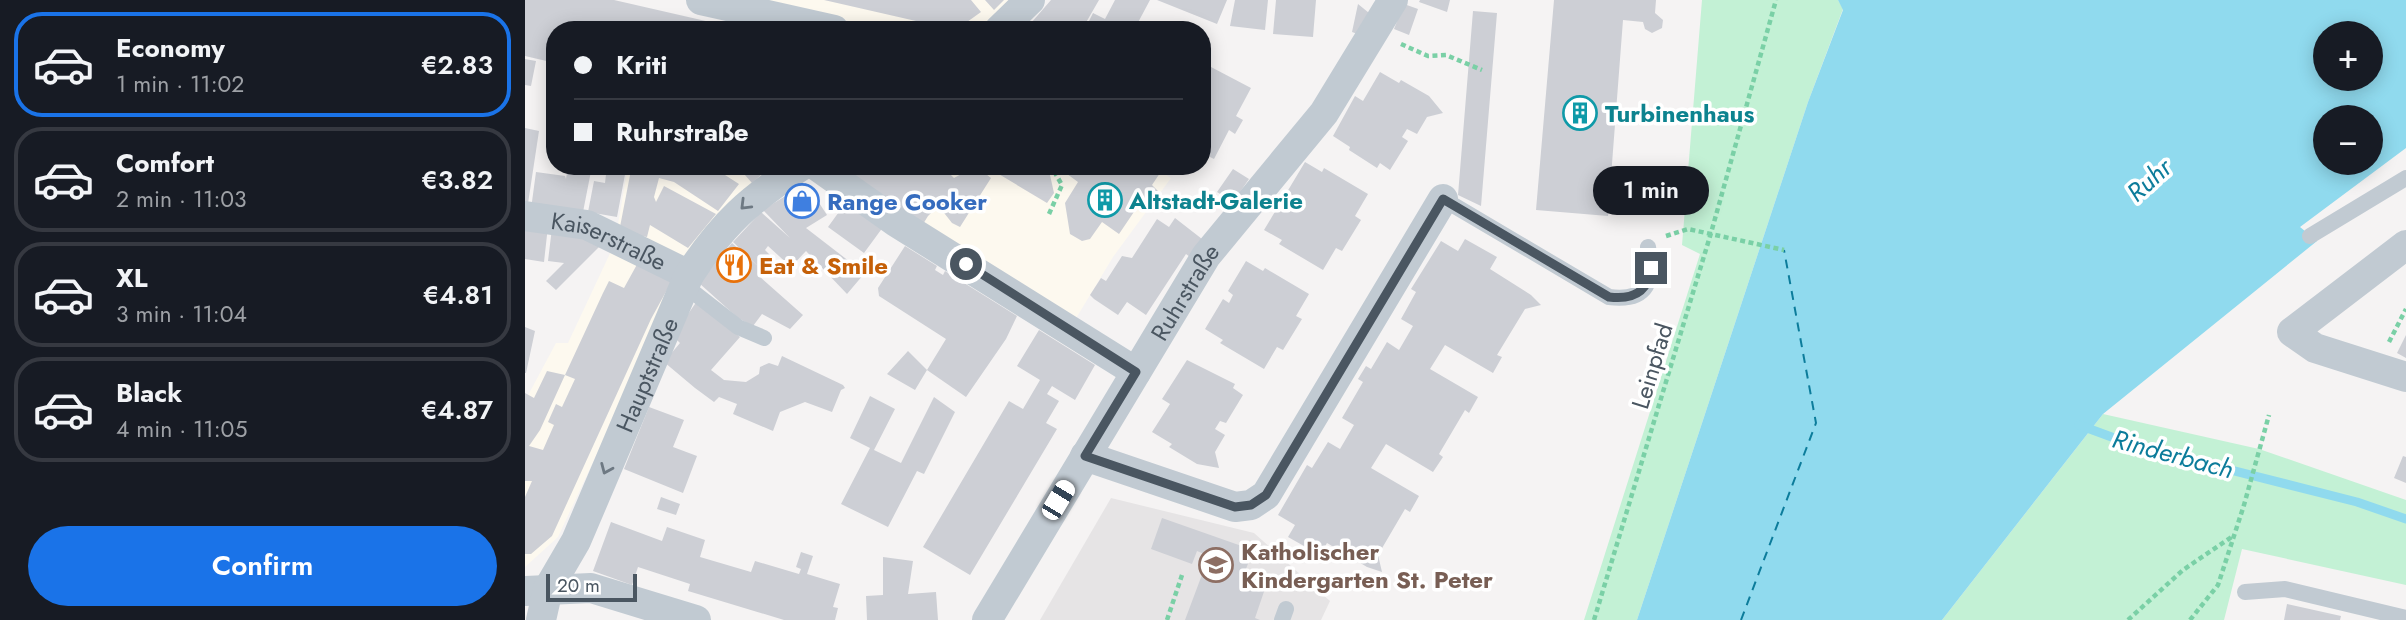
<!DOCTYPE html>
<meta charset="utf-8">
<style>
body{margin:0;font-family:Jost,sans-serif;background:#242831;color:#f1f3f6;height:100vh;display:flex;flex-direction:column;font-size:26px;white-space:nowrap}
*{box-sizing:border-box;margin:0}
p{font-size:23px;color:#9ea1a6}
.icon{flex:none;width:38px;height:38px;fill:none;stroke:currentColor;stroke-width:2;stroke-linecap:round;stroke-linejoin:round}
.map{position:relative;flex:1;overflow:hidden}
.drawer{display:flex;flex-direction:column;background:#171b24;width:525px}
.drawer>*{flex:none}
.top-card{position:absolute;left:21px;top:21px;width:665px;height:154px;border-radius:28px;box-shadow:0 4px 18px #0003;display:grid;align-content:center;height:154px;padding:0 28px;background:#171b24}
.tools{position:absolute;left:1788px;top:21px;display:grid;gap:14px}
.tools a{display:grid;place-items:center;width:70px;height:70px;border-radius:50%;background:#171b24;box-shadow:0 4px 18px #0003;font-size:35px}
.scale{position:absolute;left:21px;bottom:18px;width:91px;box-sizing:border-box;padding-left:7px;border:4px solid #4a5661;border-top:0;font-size:19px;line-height:24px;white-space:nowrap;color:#4a5661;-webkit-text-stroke:5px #fff;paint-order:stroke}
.end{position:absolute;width:32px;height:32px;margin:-16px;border:9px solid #4a5661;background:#fff;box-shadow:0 0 0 4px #fff}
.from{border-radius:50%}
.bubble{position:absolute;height:49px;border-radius:24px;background:#171b24;box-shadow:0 4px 18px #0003;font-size:23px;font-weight:600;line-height:49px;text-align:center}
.car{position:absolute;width:21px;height:42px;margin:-21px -10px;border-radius:9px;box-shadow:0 0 5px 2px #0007;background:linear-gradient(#fff 24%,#345 0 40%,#fff 0 76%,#345 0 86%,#fff 0)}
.top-card b{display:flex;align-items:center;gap:24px;height:66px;font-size:26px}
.top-card b+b{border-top:2px solid #363941}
.top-card i{width:18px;height:18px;background:#f1f3f6}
ul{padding:12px 0 0;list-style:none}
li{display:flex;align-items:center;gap:21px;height:105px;margin:0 14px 10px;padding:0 14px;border:4px solid #363941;border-radius:28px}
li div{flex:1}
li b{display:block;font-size:26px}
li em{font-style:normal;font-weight:600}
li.active{border-color:#1a73e8}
li>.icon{width:63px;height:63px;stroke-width:1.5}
.primary-button{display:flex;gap:14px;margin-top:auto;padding:14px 28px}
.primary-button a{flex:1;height:80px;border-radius:42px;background:#1a73e8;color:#fff;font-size:28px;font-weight:600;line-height:80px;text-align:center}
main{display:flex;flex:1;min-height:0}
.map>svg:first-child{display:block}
</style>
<main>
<section class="drawer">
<ul>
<li class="active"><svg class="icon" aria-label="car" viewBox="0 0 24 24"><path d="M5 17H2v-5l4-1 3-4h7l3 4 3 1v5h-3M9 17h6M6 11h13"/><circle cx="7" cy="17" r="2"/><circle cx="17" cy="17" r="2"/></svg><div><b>Economy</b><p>1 min · 11:02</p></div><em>€2.83</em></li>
<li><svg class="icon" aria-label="car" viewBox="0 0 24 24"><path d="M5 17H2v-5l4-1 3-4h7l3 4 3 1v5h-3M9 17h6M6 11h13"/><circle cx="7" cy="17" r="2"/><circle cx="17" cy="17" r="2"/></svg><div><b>Comfort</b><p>2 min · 11:03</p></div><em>€3.82</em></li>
<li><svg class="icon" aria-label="car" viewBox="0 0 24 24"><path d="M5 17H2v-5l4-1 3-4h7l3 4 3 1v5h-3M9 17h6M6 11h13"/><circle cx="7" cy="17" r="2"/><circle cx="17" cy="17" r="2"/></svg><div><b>XL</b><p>3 min · 11:04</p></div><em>€4.81</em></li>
<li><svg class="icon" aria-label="car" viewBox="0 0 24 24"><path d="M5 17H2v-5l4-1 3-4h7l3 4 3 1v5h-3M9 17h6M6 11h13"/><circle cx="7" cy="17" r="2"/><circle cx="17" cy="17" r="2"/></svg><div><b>Black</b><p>4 min · 11:05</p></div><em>€4.87</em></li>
</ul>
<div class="primary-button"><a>Confirm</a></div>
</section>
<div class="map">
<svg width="1881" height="620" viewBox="0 0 1881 620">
<rect width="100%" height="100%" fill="#f5f3f3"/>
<!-- commercial -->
<path fill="#fdf9ef" d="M233 0H486L473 17 452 30H363Z
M92 166H259L157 261 92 230 102 171Z
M307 166H627L646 178 588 257 550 320Z
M88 247 153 280 33 537 0 567V401L31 343H43Z"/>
<!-- education -->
<path fill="#e6e4e5" d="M586 498 729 533 805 601 796 620H515Z"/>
<!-- green -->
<path fill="#c3f1d5" d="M1177 0H1313L1318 9 1283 102 1112 620H1059L1175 254 1157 245Z
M1578 414 1734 449 1881 500V585L1717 549 1699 620H1417Z"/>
<!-- water -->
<path fill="#90daee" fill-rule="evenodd" d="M1313 0H1881V148L1775 227 1792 241 1578 414 1417 620H1112L1283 102 1318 10ZM1801 33H1846V79H1801ZM1801 117H1846V163H1801Z"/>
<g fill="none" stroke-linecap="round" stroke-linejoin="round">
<!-- stream -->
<path stroke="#90daee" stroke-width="9" d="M1554 425 1611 446 1832 502 1881 519"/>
<!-- ferry -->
<path stroke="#0c7c9b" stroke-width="2" stroke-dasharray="9 7" stroke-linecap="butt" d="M1216 620 1291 423 1259 250"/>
</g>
<!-- building -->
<path fill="#cdcfd5" d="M0 0H89L220 30H30V63L0 56Z
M299 0H446L456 12 435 27 426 29Z
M460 0H479L469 10Z
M526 0H574L559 26 564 30H500Z
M590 0H625L609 30 561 27 568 13 580 19Z
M632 0H702L692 24Z
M710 0H743L740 30 705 26Z
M751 0H791L788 37 748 34Z
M895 0H925L922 12 894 2Z
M1029 0H1131L1130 13 1138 20 1137 28 1127 33 1120 29 1118 22 1098 20 1083 216 1011 210Z
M833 4 849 17 838 36 827 32Z
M879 4 893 9 884 35 869 29Z
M948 11 972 13 956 206 933 195Z
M0 59 11 61 6 86 0 85Z
M686 67 726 88 711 116 718 120 710 134 704 130 689 159 677 153V84Z
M855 72 874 83 876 80 904 96 918 113 902 117 892 134 882 129 877 137 883 141 865 170 855 163 852 168 824 150 825 147 808 136 830 96 838 101Z
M0 128 14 131 2 210H0Z
M780 162 797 172 799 168 843 194 830 216 836 220 817 251 811 248 798 270 754 244 757 240 739 230 757 200 763 203 768 196 762 192Z
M43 166H67L58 212 6 209 11 172 40 176 41 179Z
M82 166H142L155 174 160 166H186L214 184 193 211 149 182 134 178 129 197 131 202 139 186 191 214 163 248 125 225 122 237 94 232 106 170 101 169 92 217 63 212 69 181 80 183Z
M212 166H246L227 183Z
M309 166H417L429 178 451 166 466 178 435 227 427 223 416 209 419 207 416 203 403 216 395 229Z
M467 166H511L525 175 529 193 522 203 467 170Z
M537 166H625L635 173 627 185 633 191 625 203 617 200 594 234 577 222 565 239 557 241 545 234 540 203 553 182 538 171Z
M708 169 724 179 708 202 692 192Z
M281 183 302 215 281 228 329 265 333 261 344 268 322 294 281 251 266 267 243 246 240 250 248 258 234 276 278 315 265 329 237 314 228 326 213 318 174 283 207 243 234 267 208 242 236 212 265 238 238 210Z
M324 198 361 223 339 253 303 227Z
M650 218 677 239 665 257 661 254 621 315 602 302 593 315 569 299 565 295 576 278 581 281 597 256 607 258 632 219 644 227Z
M0 224 23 226 19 262 0 259Z
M27 228 81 240 31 290 21 281 39 263 23 261Z
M940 239 972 257 965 269 1006 295 1016 305 1000 309 972 355 977 357 968 373 920 345 905 369 953 397 944 413 940 410 914 454 918 457 908 472 861 444 846 468 894 496 885 512 880 509 853 555 857 572 842 567 802 543 795 555 763 537 770 525 753 515 782 465 787 468 803 442 815 449 829 425 817 418 838 382 833 379 841 366 846 369 862 342 874 350 888 326 876 319 891 292 886 289 916 241 933 251Z
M380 246 412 266 410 270 418 275 420 271 492 316 481 339 441 397 402 370 390 390 362 374 383 351 402 370 421 339 354 296 353 288Z
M115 259 149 277 126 319 27 536 6 554H0V497L7 481H0V393L9 398 22 371 40 375 15 430 4 446 18 450 29 425 23 422 31 404 37 407 50 379 40 375 78 293 84 281 99 288Z
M721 261 738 271 740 268 784 294 771 316 777 319 758 350 752 347 739 369 695 343 698 340 680 329 698 299 704 303 708 295 703 291Z
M172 301 215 337 186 370 199 380 221 382 234 374 235 367 244 363 253 366 257 356 318 385 320 388 316 390 307 412 280 402 255 412 248 431 208 414 212 404 194 397 189 402 170 388 139 362 155 343 148 336Z
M0 327 10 331 1 373H0Z
M514 330 570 365 550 400 527 386 522 394 534 401 521 423 532 429 445 575 398 547 484 401 498 409 515 380 492 366Z
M1881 335V358L1872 353Z
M662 360 710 384 708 388 718 395 701 423 695 421 690 429 700 435 690 452 694 468 672 464 644 447 647 444 627 432 645 404 637 399Z
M345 396 370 409 349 450 376 463 409 397 430 412 399 474 392 471 363 527 316 504 345 448 325 438Z
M124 407 159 420 148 447 172 456 158 493 99 469Z
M1878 456 1881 457V483L1869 478Z
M136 497 155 504 151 515 132 509Z
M637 518 728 550 721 569 744 577 730 618 735 620H660L684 556 672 551 667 564 626 549Z
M86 522 137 541 142 527 180 540 175 557 226 572 230 561 274 574 276 569 271 567 276 552 288 556 282 574 315 584 308 607 313 608 310 620H259L163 591 165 584 113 567 107 585 68 571Z
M358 557 388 561 383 594 411 592 413 620H342L341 596 358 595Z
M1762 604 1816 616 1815 620H1759Z"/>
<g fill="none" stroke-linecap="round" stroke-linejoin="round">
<!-- path -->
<path stroke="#7ad0a6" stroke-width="4.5" stroke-dasharray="5 3.5" stroke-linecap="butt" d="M876 44 903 56 921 55 957 70
M524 214 537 185 526 166
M1141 236 1163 229 1259 250
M1864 342 1881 309
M642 620 657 575
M1069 620 1186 233 1251 0
M1603 620 1658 570 1708 536
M1665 620 1693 585 1719 505 1744 415"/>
<!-- lane -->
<path stroke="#c1cad2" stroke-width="16" d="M918 199 1084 297C1124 302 1129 280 1123 247
M1785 236 1881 178
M159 285 213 327 239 338
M1720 592 1760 589 1881 618
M757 620 761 609"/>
<!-- street -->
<g stroke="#c1cad2" stroke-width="30">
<path d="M176 0 309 30"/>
<path d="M474 30 505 0"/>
<path d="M292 166 371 222 611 372"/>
<path id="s1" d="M0 216 62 225 164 275"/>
<path d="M1881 245 1767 332 1790 348 1881 377"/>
<path d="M560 456 710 507 726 505 741 495 918 199"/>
<path d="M0 591 66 588 171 620"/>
<path id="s2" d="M16 620 23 589 51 541 164 275C198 223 224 200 276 166"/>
<path id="s3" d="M462 620 681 256 799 113 868 0"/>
</g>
</g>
<!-- one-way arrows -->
<defs><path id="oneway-chevron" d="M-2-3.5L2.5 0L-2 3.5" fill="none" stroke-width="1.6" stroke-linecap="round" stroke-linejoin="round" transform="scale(1.75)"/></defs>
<g stroke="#6e7983">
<use href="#oneway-chevron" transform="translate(220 205) rotate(135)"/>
<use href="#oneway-chevron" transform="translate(81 469) rotate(113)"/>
</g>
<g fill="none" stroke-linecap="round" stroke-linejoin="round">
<!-- route -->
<path stroke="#4a5661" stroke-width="9" d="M441 264 611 372 560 456 710 507 726 505 741 495 918 199 1084 297C1109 300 1123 292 1126 268"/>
</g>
<!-- icons -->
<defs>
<g id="building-ring" transform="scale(1.75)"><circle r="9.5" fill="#fff" stroke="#0f9aa8" stroke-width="1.5"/><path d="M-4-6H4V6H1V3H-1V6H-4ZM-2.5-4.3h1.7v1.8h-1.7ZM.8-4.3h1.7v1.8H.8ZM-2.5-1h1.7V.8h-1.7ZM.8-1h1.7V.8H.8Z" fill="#0f9aa8"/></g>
<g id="shop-ring" transform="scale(1.75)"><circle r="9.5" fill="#fff" stroke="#3f7fe0" stroke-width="1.5"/><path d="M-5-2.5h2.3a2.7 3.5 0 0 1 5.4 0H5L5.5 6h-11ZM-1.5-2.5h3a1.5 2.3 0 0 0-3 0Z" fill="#3f7fe0"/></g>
<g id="restaurant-ring" transform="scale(1.75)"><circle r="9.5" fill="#fff" stroke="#e8710a" stroke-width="1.5"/><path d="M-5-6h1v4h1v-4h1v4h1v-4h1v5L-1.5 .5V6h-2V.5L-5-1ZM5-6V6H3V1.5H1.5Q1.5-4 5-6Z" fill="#e8710a"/></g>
<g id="school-ring" transform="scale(1.75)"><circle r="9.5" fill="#fff" stroke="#8d6e63" stroke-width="1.5"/><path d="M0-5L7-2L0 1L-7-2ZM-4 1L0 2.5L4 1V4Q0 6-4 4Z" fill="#8d6e63"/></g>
</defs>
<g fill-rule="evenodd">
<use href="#building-ring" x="1055" y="113"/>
<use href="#building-ring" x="580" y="200"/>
<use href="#shop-ring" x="277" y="201"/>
<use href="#restaurant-ring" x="209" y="265"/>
<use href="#school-ring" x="691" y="565"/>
</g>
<g text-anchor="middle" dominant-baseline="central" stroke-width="7" stroke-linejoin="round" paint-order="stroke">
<!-- culture labels -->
<g font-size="24" font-weight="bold" fill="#0d838f" stroke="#fff" text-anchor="start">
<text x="1080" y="113">Turbinenhaus</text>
<text x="604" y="200">Altstadt-Galerie</text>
</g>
<!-- shop labels -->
<g font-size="24" font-weight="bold" fill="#366cbe" stroke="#fff" text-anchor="start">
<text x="302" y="201">Range Cooker</text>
</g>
<!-- street labels -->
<g font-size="24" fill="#4a5661" stroke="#fff">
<text stroke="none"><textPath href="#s1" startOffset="88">Kaiserstraße</textPath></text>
<text stroke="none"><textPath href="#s3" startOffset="383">Ruhrstraße</textPath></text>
<text transform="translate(1127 366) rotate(-73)">Leinpfad</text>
<text stroke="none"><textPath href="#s2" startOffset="268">Hauptstraße</textPath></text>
</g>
<!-- food labels -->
<g font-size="24" font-weight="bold" fill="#c56008" stroke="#fff" text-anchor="start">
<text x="234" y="265">Eat &amp; Smile</text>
</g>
<!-- education labels -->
<g font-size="24" font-weight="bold" fill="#785e54" stroke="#fff" text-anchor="start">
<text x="716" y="551">Katholischer<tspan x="716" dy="28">Kindergarten St. Peter</tspan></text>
</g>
<!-- water labels -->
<g font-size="26" font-style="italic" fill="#0c7c9b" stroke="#fff">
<text transform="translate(1624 180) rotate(-42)">Ruhr</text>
<text transform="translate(1648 454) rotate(15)">Rinderbach</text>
</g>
</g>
</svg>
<div class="tools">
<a>+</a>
<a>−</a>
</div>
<div class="scale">20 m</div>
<i class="end from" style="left:441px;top:264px"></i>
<i class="end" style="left:1126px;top:268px"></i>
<div class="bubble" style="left:1068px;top:166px;width:116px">1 min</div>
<i class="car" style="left:533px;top:500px;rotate:31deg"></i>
<div class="top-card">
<b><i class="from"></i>Kriti</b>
<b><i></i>Ruhrstraße</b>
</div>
</div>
</main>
